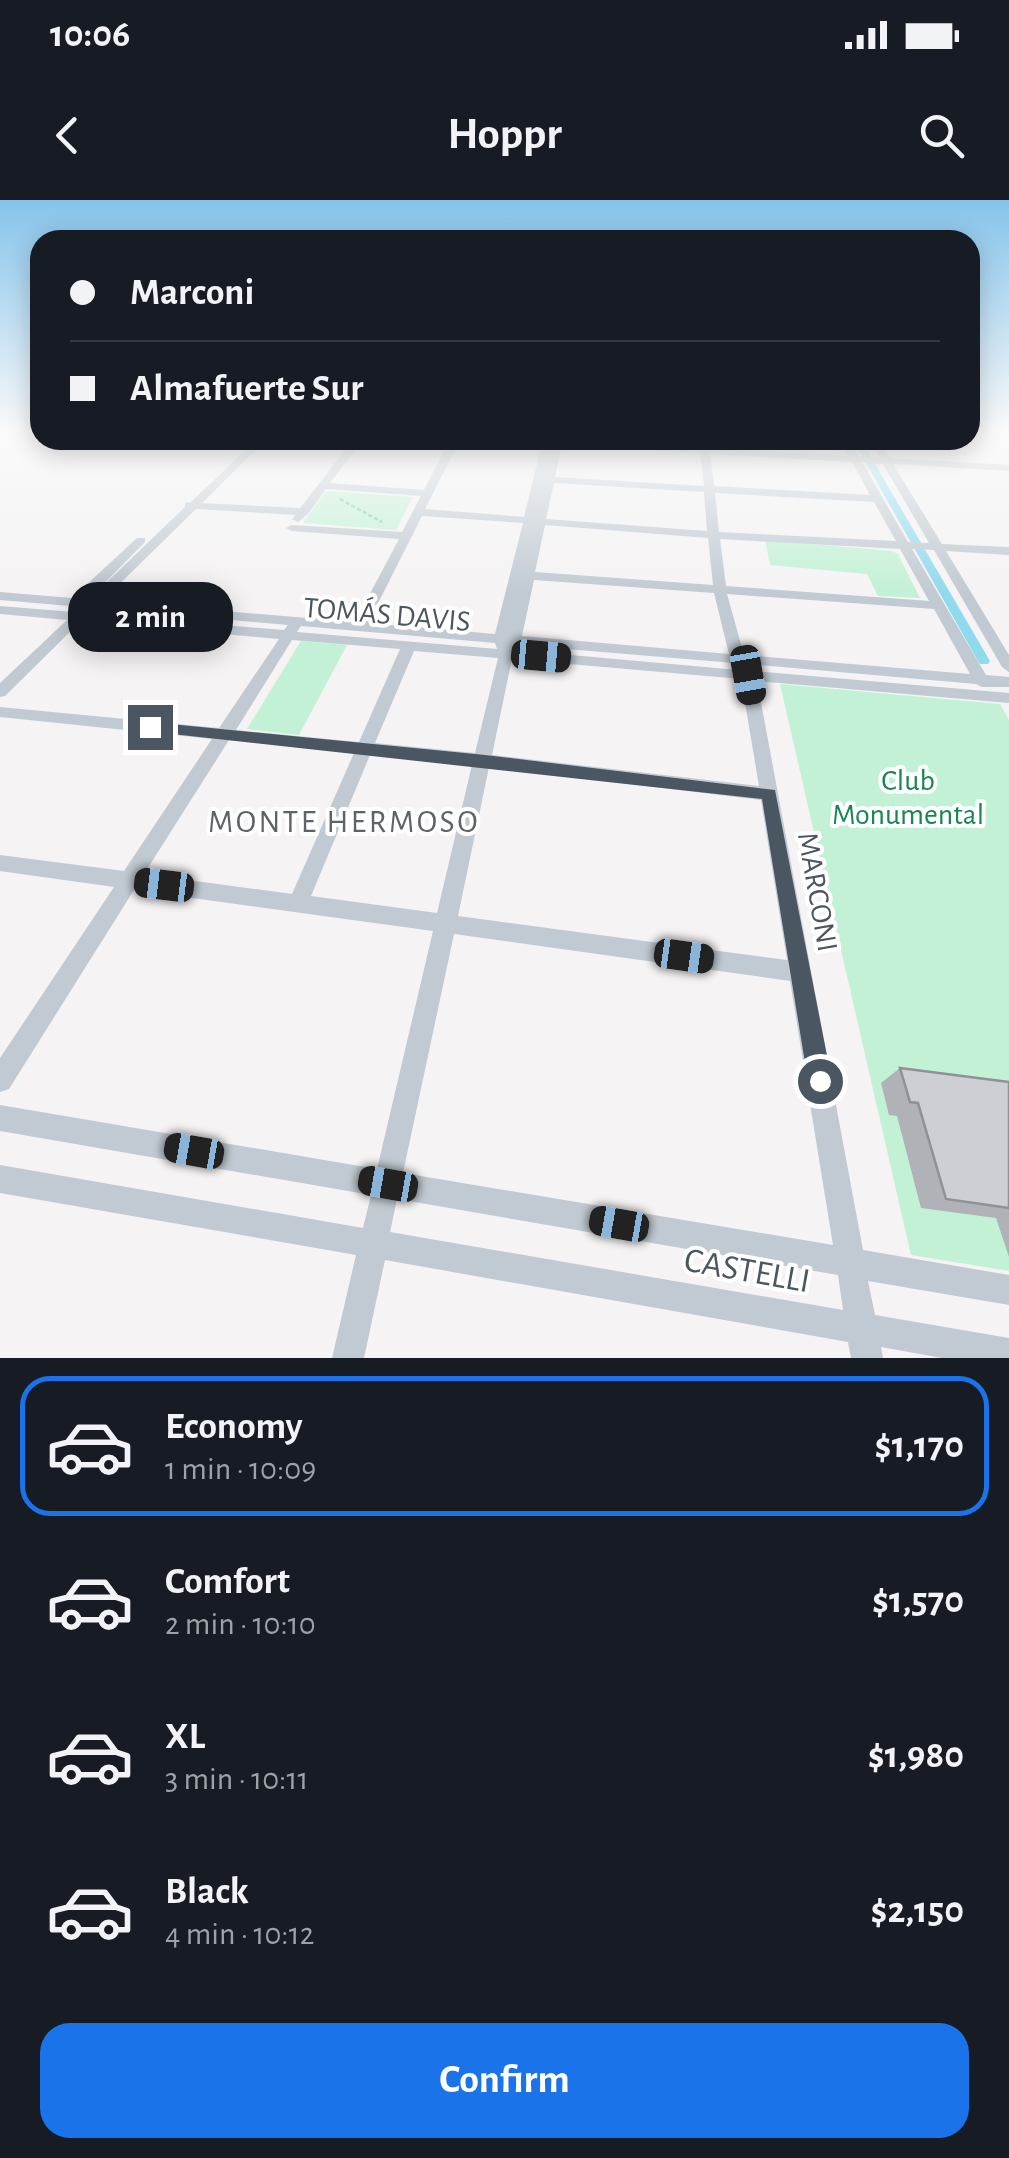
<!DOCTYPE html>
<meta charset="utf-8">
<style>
body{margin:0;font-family:"Alegreya Sans",sans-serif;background:#242831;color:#f1f3f6;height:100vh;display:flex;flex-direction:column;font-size:38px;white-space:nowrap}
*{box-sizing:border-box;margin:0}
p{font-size:32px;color:#9ea1a6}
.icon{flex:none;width:55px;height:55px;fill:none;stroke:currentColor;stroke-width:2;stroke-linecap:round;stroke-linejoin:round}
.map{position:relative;height:1158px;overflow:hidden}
.sheet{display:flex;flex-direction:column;background:#171b24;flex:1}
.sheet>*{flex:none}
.hud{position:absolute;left:30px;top:30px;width:950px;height:220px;border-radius:30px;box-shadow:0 5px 25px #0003;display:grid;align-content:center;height:220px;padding:0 40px;background:#171b24}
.end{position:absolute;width:45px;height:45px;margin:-22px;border:12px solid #4a5661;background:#fff;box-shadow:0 0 0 5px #fff}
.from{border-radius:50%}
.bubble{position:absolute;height:70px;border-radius:30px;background:#171b24;box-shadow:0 5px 25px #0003;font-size:32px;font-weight:700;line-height:70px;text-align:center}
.car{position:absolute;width:30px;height:60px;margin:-30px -15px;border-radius:12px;box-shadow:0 0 8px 2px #0007;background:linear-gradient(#222 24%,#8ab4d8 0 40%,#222 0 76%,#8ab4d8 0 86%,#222 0)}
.hud b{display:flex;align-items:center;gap:35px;height:95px;font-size:38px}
.hud b+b{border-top:2px solid #363941}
.hud i{width:25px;height:25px;background:#f1f3f6}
ul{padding:18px 0 0;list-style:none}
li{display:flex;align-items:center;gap:30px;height:140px;margin:0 20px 15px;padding:0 20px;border:5px solid transparent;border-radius:30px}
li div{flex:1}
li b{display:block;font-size:38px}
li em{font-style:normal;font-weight:700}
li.active{border-color:#1a73e8}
li>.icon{width:90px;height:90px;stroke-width:1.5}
.cta{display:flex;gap:20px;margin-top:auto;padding:20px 40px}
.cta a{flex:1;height:115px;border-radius:30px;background:#1a73e8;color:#fff;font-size:40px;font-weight:700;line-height:115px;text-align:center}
.status{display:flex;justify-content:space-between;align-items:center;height:70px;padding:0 50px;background:#171b24;direction:ltr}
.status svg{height:28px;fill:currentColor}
header{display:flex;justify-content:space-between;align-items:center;height:130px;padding:0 40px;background:#171b24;font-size:45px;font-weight:700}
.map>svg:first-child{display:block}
</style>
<div class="status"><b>10:06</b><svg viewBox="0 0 49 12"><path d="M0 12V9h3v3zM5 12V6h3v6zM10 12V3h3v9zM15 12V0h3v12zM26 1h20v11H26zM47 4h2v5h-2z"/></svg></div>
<header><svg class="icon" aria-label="back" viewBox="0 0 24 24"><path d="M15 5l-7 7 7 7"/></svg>Hoppr<svg class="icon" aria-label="search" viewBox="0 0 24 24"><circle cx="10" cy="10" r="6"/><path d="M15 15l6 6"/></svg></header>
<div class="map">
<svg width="1009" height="1158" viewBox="0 0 1009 1158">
<rect width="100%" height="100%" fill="#f5f3f3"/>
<!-- green -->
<path fill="#c3f1d5" d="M326 291 413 297 396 330 303 323Z
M765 340 892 351 898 354 920 398 878 396 867 374 770 365Z
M301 441 347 445 299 535 247 529Z
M780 484 1000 504 1009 520V1071L911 1055Z"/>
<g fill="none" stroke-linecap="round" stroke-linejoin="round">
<!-- canal -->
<path fill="#90daee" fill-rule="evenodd" d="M853 240H861L990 461 988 464H980L978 461Z"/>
<!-- path -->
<path stroke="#7ad0a6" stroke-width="2.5" stroke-dasharray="4 2.5" stroke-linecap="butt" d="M340 299 382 322"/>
<!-- minor -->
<path fill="#c1cad2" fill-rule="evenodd" d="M1002 230H1009V236Z
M256 240H266L202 303 300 308 353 240H363L330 283 424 290 450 240H460L425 309 524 317 542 244 515 240 699 247 698 240H708L709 248 848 256 839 240H849L858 256 880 258 869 240H879L890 258 1009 265V271L893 264 942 344 1009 347V355L946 351 1009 455V472L1002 467 934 350 912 349 986 475 1009 477V487H982L976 484 749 464 753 471 1009 493V503L757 481 863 1050 1009 1075V1105L868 1081 875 1115 1009 1138V1158H942L881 1147 883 1158H851L848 1142 385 1060 364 1158H332L356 1055 0 993V965L363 1028 371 995 0 931V905L377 969 433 731 134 690 9 889 0 892V858L114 687 0 671V655L124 671 212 539 0 517V507L219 528 279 439 81 421 5 496 0 497V483L67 420 0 414V406L74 412 77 410 70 406 0 400V392L72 398 137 338H145V342L88 400 185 307V303L191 302ZM562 245 700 253 704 286 555 277ZM710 254 852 262 870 295 714 286ZM862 262 883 264 929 343 908 342ZM554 283 704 292 707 331 546 319ZM326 289 421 296 402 332 292 325 286 328 292 331 399 339 355 422 102 401 196 309 296 315 292 319 298 322 308 314ZM715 293 874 302 896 341 719 332ZM422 316 523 323 495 434 368 423ZM545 325 708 338 713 385 535 372ZM720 339 900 349 929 401 726 386ZM534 380 714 393 729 454 522 436ZM727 394 934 409 970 474 744 455ZM95 408 288 425 284 430 89 414ZM301 426 495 443 497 449 297 432ZM292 440 400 449 359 542 236 530ZM518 445 734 463 738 470 515 450ZM414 451 498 458 475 553 375 543ZM512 459 741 479 759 586 492 555ZM229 540 354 553 292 694 144 674ZM370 555 472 565 437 713 311 696ZM489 567 761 600 787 760 458 716ZM454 734 790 781 833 1045 403 973ZM397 999 838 1075 843 1110 390 1032Z"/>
</g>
<!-- wall -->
<path fill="#b0b2b7" d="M900 868 1009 882V1057L996 1018 921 1008 897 916 889 915 881 883Z"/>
<!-- building -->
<path fill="#cdcfd5" stroke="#909195" stroke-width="2.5" d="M900 868 1009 882V1008L946 999 918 903 910 902Z"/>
<!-- sky -->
<linearGradient id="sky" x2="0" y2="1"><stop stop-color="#85c3ea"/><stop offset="0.59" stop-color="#fafafa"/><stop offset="1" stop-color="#fafafa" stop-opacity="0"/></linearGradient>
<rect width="1009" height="393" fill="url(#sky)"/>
<!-- route -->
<path fill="#4a5661" d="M150 522 485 555 775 590 832 881 828 889 820 893 812 889 808 881 762 599 145 531 142 527Z"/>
<g text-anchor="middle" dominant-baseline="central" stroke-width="8" stroke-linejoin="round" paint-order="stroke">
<!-- street labels -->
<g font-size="30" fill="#4a5661" stroke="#fff">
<text transform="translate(387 415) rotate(5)">TOMÁS DAVIS</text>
<text transform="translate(817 692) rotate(80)">MARCONI</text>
</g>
<!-- park labels -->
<g font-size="30" fill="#17864f" stroke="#fff">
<text x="908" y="581">Club<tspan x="908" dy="34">Monumental</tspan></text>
</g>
<!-- neighbourhood labels -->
<g font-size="32" letter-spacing="2.5" fill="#5f6368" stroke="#fff">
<text x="344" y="622">MONTE HERMOSO</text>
</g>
<!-- near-street labels -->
<g font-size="35" fill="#4a5661" stroke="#fff">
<text transform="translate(747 1071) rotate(10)">CASTELLI</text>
</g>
</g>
</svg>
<i class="end from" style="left:820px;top:881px"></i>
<i class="end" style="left:150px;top:527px"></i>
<div class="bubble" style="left:68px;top:382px;width:165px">2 min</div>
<i class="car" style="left:541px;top:456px;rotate:95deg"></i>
<i class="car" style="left:748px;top:475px;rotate:170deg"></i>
<i class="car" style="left:164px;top:685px;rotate:277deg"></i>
<i class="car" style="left:684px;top:756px;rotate:98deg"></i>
<i class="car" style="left:194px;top:951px;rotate:280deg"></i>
<i class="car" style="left:388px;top:984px;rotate:280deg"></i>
<i class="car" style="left:619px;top:1024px;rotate:280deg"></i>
<div class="hud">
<b><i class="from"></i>Marconi</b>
<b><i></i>Almafuerte Sur</b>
</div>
</div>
<section class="sheet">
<ul>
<li class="active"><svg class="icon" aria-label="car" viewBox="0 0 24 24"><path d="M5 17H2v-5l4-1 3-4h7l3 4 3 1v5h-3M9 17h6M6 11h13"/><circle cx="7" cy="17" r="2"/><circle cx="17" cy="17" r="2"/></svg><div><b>Economy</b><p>1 min · 10:09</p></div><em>$1,170</em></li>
<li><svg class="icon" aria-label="car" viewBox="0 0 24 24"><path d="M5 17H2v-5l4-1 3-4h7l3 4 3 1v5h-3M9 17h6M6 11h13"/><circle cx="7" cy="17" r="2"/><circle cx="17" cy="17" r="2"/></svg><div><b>Comfort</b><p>2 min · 10:10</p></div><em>$1,570</em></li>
<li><svg class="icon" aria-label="car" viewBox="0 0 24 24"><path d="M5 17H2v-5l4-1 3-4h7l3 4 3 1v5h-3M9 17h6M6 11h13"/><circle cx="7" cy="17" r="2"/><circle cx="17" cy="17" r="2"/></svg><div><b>XL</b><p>3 min · 10:11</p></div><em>$1,980</em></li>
<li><svg class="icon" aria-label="car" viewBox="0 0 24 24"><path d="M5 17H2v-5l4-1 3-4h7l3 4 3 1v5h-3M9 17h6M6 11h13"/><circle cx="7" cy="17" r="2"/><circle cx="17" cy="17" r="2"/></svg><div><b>Black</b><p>4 min · 10:12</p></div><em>$2,150</em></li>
</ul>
<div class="cta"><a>Confirm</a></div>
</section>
